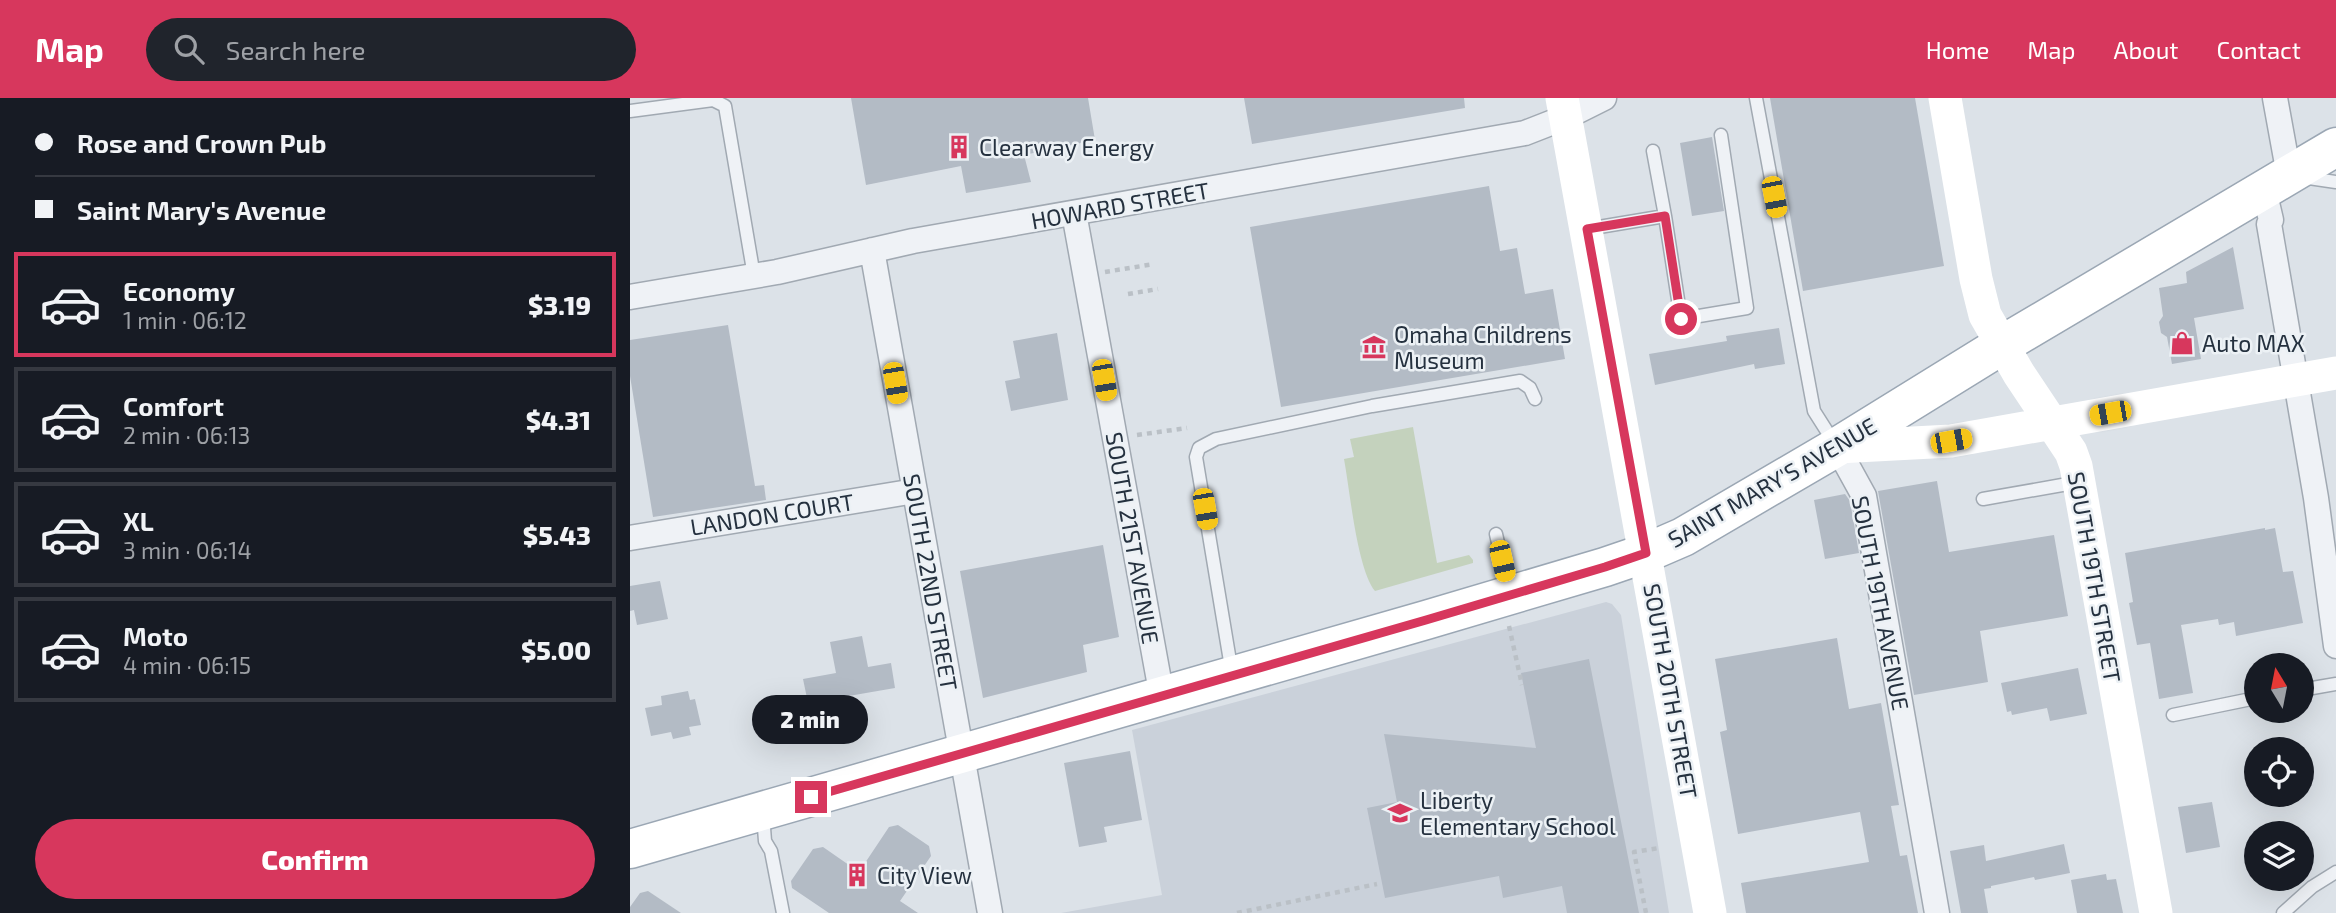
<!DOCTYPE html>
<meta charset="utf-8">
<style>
body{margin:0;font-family:"Exo 2",sans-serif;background:#20242c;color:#f1f3f6;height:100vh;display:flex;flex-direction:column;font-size:26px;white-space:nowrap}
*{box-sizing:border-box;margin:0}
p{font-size:23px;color:#9ea1a6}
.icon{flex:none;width:38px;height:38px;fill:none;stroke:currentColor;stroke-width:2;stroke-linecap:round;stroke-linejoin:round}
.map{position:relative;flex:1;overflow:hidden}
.side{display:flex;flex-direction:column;background:#171b24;width:630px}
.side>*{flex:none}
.hud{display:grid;align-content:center;height:154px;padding:0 35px;background:#171b24}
.needle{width:46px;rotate:350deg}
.controls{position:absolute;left:1614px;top:555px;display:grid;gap:14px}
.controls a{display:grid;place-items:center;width:70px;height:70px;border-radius:50%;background:#171b24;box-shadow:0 7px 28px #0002;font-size:35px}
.end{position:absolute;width:32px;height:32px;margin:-16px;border:9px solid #d7375d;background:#fff;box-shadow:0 0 0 4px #fff}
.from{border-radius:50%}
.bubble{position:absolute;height:49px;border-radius:24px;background:#171b24;box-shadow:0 7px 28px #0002;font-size:23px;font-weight:800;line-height:49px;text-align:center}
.car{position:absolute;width:21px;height:42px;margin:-21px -10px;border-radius:9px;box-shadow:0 0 5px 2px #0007;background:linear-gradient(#f5c518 24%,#345 0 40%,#f5c518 0 76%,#345 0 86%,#f5c518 0)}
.hud b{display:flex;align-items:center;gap:24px;height:66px;font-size:26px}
.hud b+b{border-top:2px solid #363941}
.hud i{width:18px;height:18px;background:#f1f3f6}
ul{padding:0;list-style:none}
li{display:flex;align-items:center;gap:21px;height:105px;margin:0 14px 10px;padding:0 21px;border:4px solid #363941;border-radius:0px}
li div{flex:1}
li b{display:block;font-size:26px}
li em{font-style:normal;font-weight:800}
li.on{border-color:#d7375d}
li>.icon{width:63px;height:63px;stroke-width:1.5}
.action{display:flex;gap:14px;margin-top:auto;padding:14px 35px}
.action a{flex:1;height:80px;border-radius:42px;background:#d7375d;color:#fff;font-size:28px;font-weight:800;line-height:80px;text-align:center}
header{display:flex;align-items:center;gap:42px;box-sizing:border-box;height:98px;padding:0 35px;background:#d7375d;color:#fff}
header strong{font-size:33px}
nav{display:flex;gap:38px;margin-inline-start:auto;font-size:24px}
.search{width:490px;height:63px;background:#20242c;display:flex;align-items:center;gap:18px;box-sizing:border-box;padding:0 24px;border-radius:38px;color:#9ea1a6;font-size:26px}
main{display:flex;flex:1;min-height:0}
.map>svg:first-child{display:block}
</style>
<header>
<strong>Map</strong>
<div class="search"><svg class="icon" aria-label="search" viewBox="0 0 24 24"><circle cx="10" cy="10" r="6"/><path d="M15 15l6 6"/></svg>Search here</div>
<nav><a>Home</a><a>Map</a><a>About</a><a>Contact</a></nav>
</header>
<main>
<section class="side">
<div class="hud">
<b><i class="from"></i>Rose and Crown Pub</b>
<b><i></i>Saint Mary's Avenue</b>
</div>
<ul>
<li class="on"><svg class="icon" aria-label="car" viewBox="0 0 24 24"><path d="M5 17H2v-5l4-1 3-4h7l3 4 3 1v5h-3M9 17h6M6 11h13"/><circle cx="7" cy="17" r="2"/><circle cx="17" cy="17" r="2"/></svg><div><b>Economy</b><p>1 min · 06:12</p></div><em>$3.19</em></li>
<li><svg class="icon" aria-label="car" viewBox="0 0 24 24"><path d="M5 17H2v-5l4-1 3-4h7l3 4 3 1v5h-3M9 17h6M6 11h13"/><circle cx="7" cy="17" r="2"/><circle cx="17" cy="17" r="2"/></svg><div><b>Comfort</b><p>2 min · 06:13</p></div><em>$4.31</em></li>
<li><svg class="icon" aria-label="car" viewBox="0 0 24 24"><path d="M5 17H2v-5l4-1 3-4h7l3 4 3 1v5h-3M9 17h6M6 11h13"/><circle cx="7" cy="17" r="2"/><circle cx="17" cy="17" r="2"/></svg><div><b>XL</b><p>3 min · 06:14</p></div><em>$5.43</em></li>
<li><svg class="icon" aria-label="car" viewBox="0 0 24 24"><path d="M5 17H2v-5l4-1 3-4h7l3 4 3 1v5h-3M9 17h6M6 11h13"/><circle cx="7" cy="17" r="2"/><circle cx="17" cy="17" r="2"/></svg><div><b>Moto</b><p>4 min · 06:15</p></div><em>$5.00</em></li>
</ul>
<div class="action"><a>Confirm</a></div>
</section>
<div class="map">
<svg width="1706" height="815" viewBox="0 0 1706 815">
<rect width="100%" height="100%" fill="#dce2e8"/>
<!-- built -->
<path fill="#cad1da" d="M976 504 982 506 991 517 1039 815H431L532 797 502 632Z"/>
<!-- green -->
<path fill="#c4d2bd" d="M783 329 807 465 839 457 843 462V465L745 493C727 471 720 393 714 361L724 359 720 341Z"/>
<!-- building -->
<path fill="#b3bbc5" d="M221 0H458L465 42 394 57 401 84 336 95 331 68 236 87Z
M614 0H834L835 10 622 46Z
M1140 0H1285L1314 168 1173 193Z
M1082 39 1094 113 1062 118 1050 45Z
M859 88 870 153 887 150 895 196 923 191 935 261 651 309 620 129Z
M1603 149 1614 211 1564 220 1571 261 1542 266 1537 239 1531 235 1529 224 1533 218 1529 190 1557 185 1556 174Z
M98 227 125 388 134 387 136 402 23 419 0 278V242Z
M1149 230 1155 266 1125 271 1124 266 1025 287 1019 256 1097 243 1096 238Z
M427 235 438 302 381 313 375 283 390 280 383 243Z
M1307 383 1319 454 1424 437 1438 518 1350 533 1358 584 1284 597 1248 393Z
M1215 396 1220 403 1229 455 1195 461 1184 402Z
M1635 430V432L1645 430 1653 474 1663 473 1673 525 1606 538 1604 524 1589 527 1588 521 1551 527 1563 595 1529 601 1520 545 1507 547 1499 505 1503 504 1495 455Z
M473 447 489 539 453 547 457 574 353 600 330 473Z
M30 483 38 521 7 527 4 512 0 513V488Z
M232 538 238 569 261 565 265 590 178 605 173 581 206 575 200 544Z
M1207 540 1219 611 1251 605 1269 707 1261 708 1270 758 1277 757 1288 815H1116L1111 785 1239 764 1230 714 1108 736 1090 634 1097 632 1085 561Z
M959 561 1009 815H937L932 788 873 800 869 778 755 800 737 710 767 704 754 636 906 650 891 575Z
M1448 570 1457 616 1420 623 1417 610 1382 617 1381 613 1377 614 1371 585Z
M58 593 60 602 65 601 71 627 59 629 61 637 43 641 41 634 21 638 15 610 32 607 31 598Z
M500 653 512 722 474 729 477 744 449 749 434 665Z
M1582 704 1590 749 1556 755 1548 709Z
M268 727 299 748 301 758 270 803 288 815H199L162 790 161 783 183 751 193 749 229 774 259 729Z
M1434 746 1440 775 1405 782 1404 779 1361 788V790L1354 791 1358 815H1331L1320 753 1354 747 1356 763Z
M1476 776 1477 782 1486 781 1493 815H1447L1441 782Z
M18 793 51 815H0V809L10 795Z"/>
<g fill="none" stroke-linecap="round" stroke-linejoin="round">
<!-- lane casing -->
<g stroke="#a1a9b2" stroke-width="15">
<path id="lane" d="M1126 0 1184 313 1205 346
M0 13 83 2 95 8 124 178
M1672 79 1706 84
M1035 118 1051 221 1117 210 1091 37
M957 131 1035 118 1023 53
M1353 401 1449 384
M866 436 879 494
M602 575 566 359 569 350 586 341 742 308 890 283 900 290 905 301
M1671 592 1706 586
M1543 617 1626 600
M133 717 135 743 141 753 153 815
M1653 815 1682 789 1706 774"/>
</g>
<!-- street casing -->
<g stroke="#a1a9b2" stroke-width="27">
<path id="street" d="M1645 0 1659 77
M1634 92 1641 122 1639 126 1686 400 1706 548
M444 115 532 599
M242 152 360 815
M0 199 147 174 283 143 895 35 936 19 974 0
M1207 349 1234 398 1307 815
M0 440 285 393"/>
</g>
<!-- primary casing -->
<g stroke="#9ba7b4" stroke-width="41">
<path id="primary" d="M0 751 796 522 975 469 1016 455 1053 439 1207 349 1372 247 1706 49"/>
</g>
<!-- path -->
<path stroke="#bac0c6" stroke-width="4.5" stroke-dasharray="5 5" stroke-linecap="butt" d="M475 174 524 166
M498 196 528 191
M507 337 557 330
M879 528 892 587
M607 815 747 786
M1016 815 1004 754 1029 750"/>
<!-- lane -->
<use href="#lane" stroke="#eff2f6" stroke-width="12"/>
<!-- street -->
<use href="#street" stroke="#eff2f6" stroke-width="24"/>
<!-- secondary -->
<path stroke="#fff" stroke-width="33" d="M932 0 1080 815
M1315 0 1346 181 1355 217 1389 276 1441 354 1446 368 1526 815
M1207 349 1321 343 1706 275"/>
<!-- primary -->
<use href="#primary" stroke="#fff" stroke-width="38"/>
</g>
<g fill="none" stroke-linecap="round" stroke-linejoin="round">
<!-- route -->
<path stroke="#d7375d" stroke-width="9" d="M181 699 796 522 975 469 1016 455 957 131 1035 118 1051 221"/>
</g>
<!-- icons -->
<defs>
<g id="building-bare" transform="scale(1.89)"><path d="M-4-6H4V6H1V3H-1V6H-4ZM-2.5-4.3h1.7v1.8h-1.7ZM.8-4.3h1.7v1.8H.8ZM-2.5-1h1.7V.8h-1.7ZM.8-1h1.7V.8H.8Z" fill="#d7375d" stroke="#ecf1f5" stroke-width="2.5" paint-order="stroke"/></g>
<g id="shop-bare" transform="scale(1.89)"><path d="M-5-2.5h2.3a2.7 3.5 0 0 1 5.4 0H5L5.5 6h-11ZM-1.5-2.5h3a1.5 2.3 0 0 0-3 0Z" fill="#d7375d" stroke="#ecf1f5" stroke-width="2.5" paint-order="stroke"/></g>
<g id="museum-bare" transform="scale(1.89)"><path d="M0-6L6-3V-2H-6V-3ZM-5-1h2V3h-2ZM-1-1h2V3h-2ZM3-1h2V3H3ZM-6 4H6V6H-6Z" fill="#d7375d" stroke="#ecf1f5" stroke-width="2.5" paint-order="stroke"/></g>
<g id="school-bare" transform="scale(1.89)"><path d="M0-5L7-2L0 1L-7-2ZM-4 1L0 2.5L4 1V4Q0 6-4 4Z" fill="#d7375d" stroke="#ecf1f5" stroke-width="2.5" paint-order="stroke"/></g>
</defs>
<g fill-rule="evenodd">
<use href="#building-bare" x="329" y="49"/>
<use href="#shop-bare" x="1552" y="245"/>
<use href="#museum-bare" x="744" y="249"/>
<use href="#school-bare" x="770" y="715"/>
<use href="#building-bare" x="227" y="777"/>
</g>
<g text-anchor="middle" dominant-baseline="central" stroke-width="5" stroke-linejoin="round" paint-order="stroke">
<!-- poi labels -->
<g font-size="23" fill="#25313f" stroke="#ecf1f5" text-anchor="start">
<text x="349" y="49">Clearway Energy</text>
<text x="764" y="236">Omaha Childrens<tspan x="764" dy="26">Museum</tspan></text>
<text x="1572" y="245">Auto MAX</text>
<text x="790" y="702">Liberty<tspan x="790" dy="26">Elementary School</tspan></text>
<text x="247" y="777">City View</text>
</g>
<!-- street labels -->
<g font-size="23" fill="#25313f" stroke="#ecf1f5">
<text transform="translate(490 107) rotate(-10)">HOWARD STREET</text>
<text transform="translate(1142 384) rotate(-30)">SAINT MARY'S AVENUE</text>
<text transform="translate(142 416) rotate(-9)">LANDON COURT</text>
<text transform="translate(503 440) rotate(80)">SOUTH 21ST AVENUE</text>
<text transform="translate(1465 479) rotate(80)">SOUTH 19TH STREET</text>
<text transform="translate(301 484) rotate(80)">SOUTH 22ND STREET</text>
<text transform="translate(1251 505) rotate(79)">SOUTH 19TH AVENUE</text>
<text transform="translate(1041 593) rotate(80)">SOUTH 20TH STREET</text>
</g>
</g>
</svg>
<div class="controls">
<a><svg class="needle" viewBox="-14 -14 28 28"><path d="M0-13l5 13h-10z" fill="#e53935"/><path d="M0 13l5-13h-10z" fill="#9ea1a6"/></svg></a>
<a><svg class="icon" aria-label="locate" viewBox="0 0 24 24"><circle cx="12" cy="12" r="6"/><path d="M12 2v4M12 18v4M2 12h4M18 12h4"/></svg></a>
<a><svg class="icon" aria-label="layers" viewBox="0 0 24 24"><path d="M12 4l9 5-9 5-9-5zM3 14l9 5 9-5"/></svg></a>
</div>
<i class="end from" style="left:1051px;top:221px"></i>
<i class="end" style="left:181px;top:699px"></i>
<div class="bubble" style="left:122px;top:597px;width:116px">2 min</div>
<i class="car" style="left:1144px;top:99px;rotate:169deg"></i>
<i class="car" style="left:474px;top:282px;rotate:170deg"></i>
<i class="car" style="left:265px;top:285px;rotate:170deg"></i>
<i class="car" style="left:1480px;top:315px;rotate:260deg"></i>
<i class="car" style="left:1321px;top:343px;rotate:80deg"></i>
<i class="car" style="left:575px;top:411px;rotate:170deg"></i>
<i class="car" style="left:872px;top:463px;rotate:167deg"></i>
</div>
</main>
